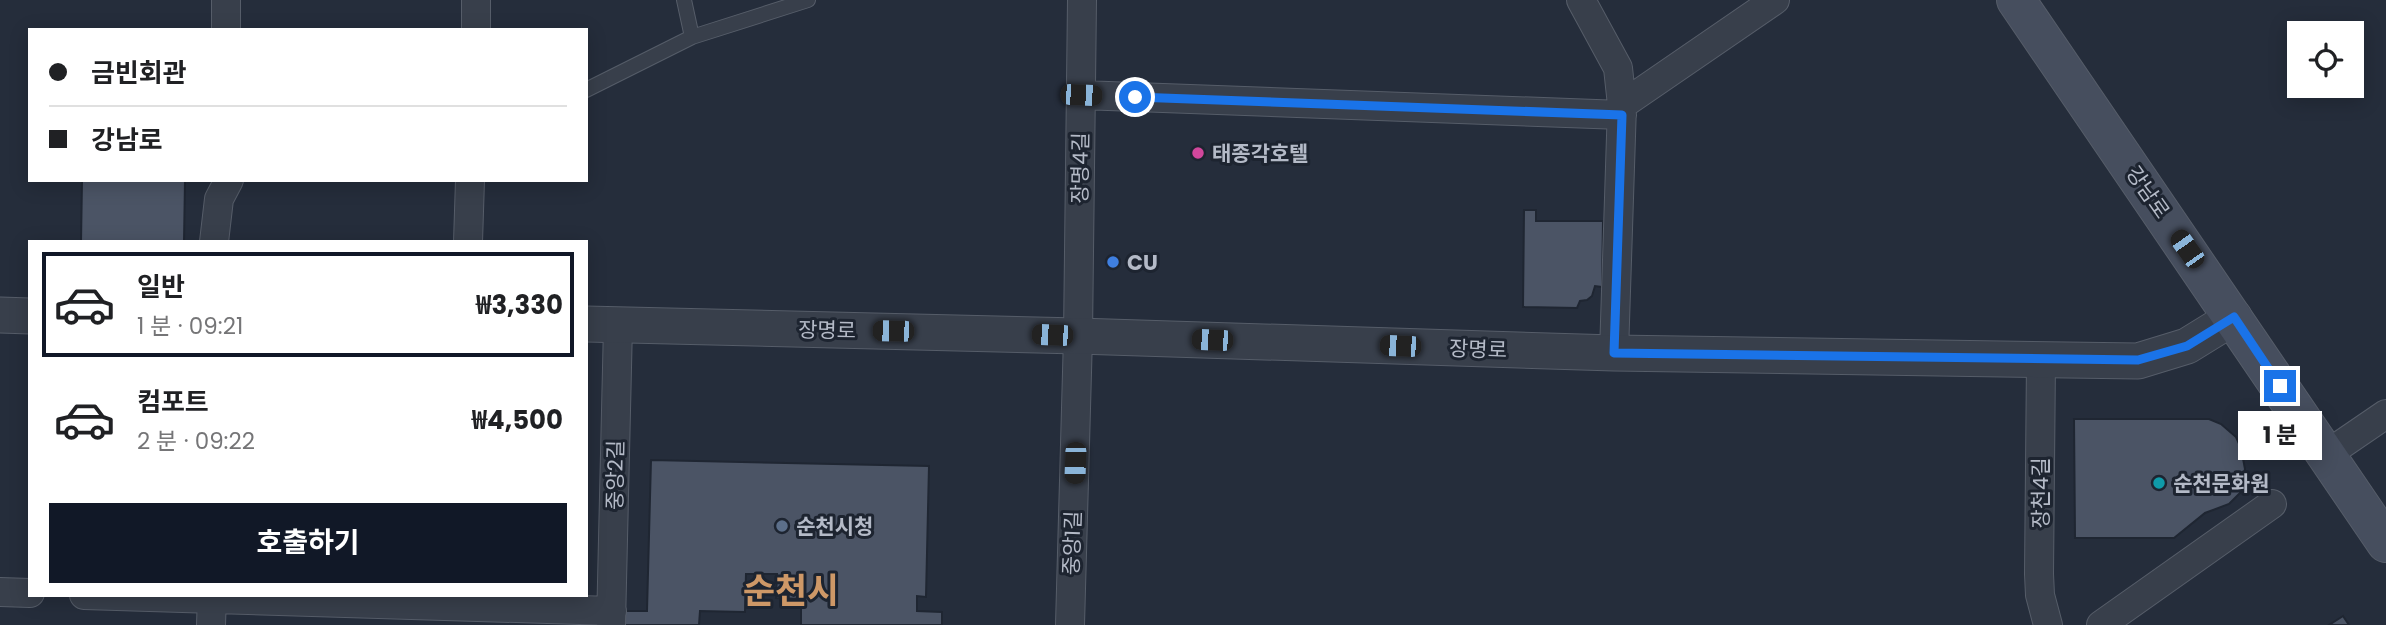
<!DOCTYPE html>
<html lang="ko">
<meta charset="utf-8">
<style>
body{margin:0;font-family:Poppins,"Noto Sans KR",sans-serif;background:#f6f6f6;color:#202124;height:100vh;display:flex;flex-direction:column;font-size:26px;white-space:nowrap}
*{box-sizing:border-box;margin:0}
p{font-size:23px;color:#757577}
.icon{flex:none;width:38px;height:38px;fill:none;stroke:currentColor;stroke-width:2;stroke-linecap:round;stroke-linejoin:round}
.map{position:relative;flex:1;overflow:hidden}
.panel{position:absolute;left:28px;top:240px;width:560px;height:357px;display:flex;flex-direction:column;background:#fff;border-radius:0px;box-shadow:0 4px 18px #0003}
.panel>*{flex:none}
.top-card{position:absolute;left:28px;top:28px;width:560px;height:154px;border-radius:0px;box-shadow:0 4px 18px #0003;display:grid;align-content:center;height:154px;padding:0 21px;background:#fff}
.fabs{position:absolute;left:2287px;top:21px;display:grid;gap:14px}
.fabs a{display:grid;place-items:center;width:77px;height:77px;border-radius:0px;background:#fff;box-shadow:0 4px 18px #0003;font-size:35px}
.end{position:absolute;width:32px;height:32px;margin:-16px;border:9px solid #1a73e8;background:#fff;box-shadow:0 0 0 4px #fff}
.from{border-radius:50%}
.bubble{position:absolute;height:49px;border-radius:0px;background:#fff;box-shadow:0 4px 18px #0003;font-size:23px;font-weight:700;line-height:49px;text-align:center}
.car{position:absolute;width:21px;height:42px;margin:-21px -10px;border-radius:9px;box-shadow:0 0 5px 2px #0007;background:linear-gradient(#222 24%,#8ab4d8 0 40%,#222 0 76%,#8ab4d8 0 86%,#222 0)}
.top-card b{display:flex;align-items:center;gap:24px;height:66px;font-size:26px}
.top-card b+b{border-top:2px solid #e0e0e0}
.top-card i{width:18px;height:18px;background:#202124}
ul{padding:12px 0 0;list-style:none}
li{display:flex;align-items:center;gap:21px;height:105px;margin:0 14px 10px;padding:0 7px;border:4px solid transparent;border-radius:0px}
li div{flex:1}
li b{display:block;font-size:26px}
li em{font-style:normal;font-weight:700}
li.current{border-color:#111827}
li>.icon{width:63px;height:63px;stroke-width:1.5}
.primary-button{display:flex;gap:14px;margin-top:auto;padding:14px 21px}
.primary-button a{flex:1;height:80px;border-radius:0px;background:#111827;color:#fff;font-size:28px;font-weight:700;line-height:80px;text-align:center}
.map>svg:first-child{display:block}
</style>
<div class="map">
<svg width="2386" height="625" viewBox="0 0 2386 625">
<rect width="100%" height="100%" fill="#252d3b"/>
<!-- building -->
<path fill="#4b5465" stroke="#1f2632" stroke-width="2" d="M82 180 185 181 184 242H81Z
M1524 210H1536V221H1603L1602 287 1595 286 1592 296 1587 300 1580 301 1577 308 1523 307Z
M2074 419H2209L2221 424 2236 437 2241 448 2245 469 2240 493 2229 504 2205 513 2174 538H2075Z
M651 460 929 466 926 597 917 596V611L942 612V625H801V599L776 598 777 574H746L745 612 700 611 699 625H612V611H647Z
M2343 616 2349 625H2329Z"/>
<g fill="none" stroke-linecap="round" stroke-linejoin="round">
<!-- service casing -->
<g stroke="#565d69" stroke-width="16">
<path id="service" d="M684 0 692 37
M586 90 692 37 808 0"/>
</g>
<!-- minor casing -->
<g stroke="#565d69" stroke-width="30">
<path id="minor" d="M1581 0 1618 68 1622 105 1614 353
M226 30V0
M476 30V0
M1081 95 1622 115
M1622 105 1775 0
M214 242 219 199 229 180
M468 242 470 180
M2041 360 2039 574 2040 595 2048 625
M2326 455 2386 414
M0 592 30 593
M84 595 612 611
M211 625 212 595
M611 625 618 325
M1070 625 1078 336 1082 0
M2101 625 2272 504"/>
</g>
<!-- tertiary casing -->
<g stroke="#565d69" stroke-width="37">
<path id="tertiary" d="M0 315 30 316
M586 324 1078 336 1614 353 2138 361 2187 346 2234 317"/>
</g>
<!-- secondary casing -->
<g stroke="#565d69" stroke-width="40">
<path id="secondary" d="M2016 0 2386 543"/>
</g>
<!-- service -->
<use href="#service" stroke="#383f4b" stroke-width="14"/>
<!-- minor -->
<use href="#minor" stroke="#383f4b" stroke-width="28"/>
<!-- tertiary -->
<use href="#tertiary" stroke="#383f4b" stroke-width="35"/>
<!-- secondary -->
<use href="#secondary" stroke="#464e5e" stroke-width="38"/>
</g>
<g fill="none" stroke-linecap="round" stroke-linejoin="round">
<!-- route -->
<path stroke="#1a73e8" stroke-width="9" d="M1135 97 1622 115 1614 353 2138 360 2187 346 2234 317 2280 386"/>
</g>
<!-- markers -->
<circle fill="#d1479c" stroke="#1d2430" stroke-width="2.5" cx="1198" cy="153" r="7"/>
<circle fill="#3f7fe0" stroke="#1d2430" stroke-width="2.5" cx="1113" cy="262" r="7"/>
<circle fill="#0f9aa8" stroke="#1d2430" stroke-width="2.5" cx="2159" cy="483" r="7"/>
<circle fill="#5c6f8a" stroke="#1d2430" stroke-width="2.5" cx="782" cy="526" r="7"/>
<g text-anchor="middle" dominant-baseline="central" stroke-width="6" stroke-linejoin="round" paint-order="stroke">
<!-- poi labels -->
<g font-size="21" font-weight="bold" fill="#b4bac7" stroke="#1d2430" text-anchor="start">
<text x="1212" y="153">태종각호텔</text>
<text x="1127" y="262">CU</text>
<text x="2173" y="483">순천문화원</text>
<text x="796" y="526">순천시청</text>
</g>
<!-- street labels -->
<g font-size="21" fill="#b4bac7" stroke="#1d2430">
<text transform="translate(1080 168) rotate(-89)">장명4길</text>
<text transform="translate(2148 192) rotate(55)">강남로</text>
<text transform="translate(827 330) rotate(1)">장명로</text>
<text transform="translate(1478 349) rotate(2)">장명로</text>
<text transform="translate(615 475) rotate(-89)">중앙2길</text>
<text transform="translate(2040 493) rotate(-90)">장천4길</text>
<text transform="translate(1072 543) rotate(-88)">중앙1길</text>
</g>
<!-- town labels -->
<g font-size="35" font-weight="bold" fill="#ce9867" stroke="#1d2430">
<text x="791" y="590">순천시</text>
</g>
</g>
</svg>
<div class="fabs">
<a><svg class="icon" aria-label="locate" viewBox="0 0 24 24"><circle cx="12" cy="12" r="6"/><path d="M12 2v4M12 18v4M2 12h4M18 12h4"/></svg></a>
</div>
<i class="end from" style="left:1135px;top:97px"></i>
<i class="end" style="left:2280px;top:386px"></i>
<div class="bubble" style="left:2238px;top:411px;width:84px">1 분</div>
<i class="car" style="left:1081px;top:95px;rotate:92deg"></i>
<i class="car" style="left:2187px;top:249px;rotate:325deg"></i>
<i class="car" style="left:893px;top:331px;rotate:271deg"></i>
<i class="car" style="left:1052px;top:335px;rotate:272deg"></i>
<i class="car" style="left:1212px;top:340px;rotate:272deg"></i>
<i class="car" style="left:1400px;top:346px;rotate:272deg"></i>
<i class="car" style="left:1075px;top:463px;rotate:182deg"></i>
<div class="top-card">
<b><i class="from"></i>금빈회관</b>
<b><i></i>강남로</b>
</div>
<section class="panel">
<ul>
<li class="current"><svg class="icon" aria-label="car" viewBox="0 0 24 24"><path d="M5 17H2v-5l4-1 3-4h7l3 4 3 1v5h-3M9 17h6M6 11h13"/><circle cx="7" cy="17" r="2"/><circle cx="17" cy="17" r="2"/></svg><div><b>일반</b><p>1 분 · 09:21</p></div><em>₩3,330</em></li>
<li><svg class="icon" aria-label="car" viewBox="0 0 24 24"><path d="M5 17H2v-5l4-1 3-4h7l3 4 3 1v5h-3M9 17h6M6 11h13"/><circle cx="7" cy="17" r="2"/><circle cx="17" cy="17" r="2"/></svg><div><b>컴포트</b><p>2 분 · 09:22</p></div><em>₩4,500</em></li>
</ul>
<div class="primary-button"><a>호출하기</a></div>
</section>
</div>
